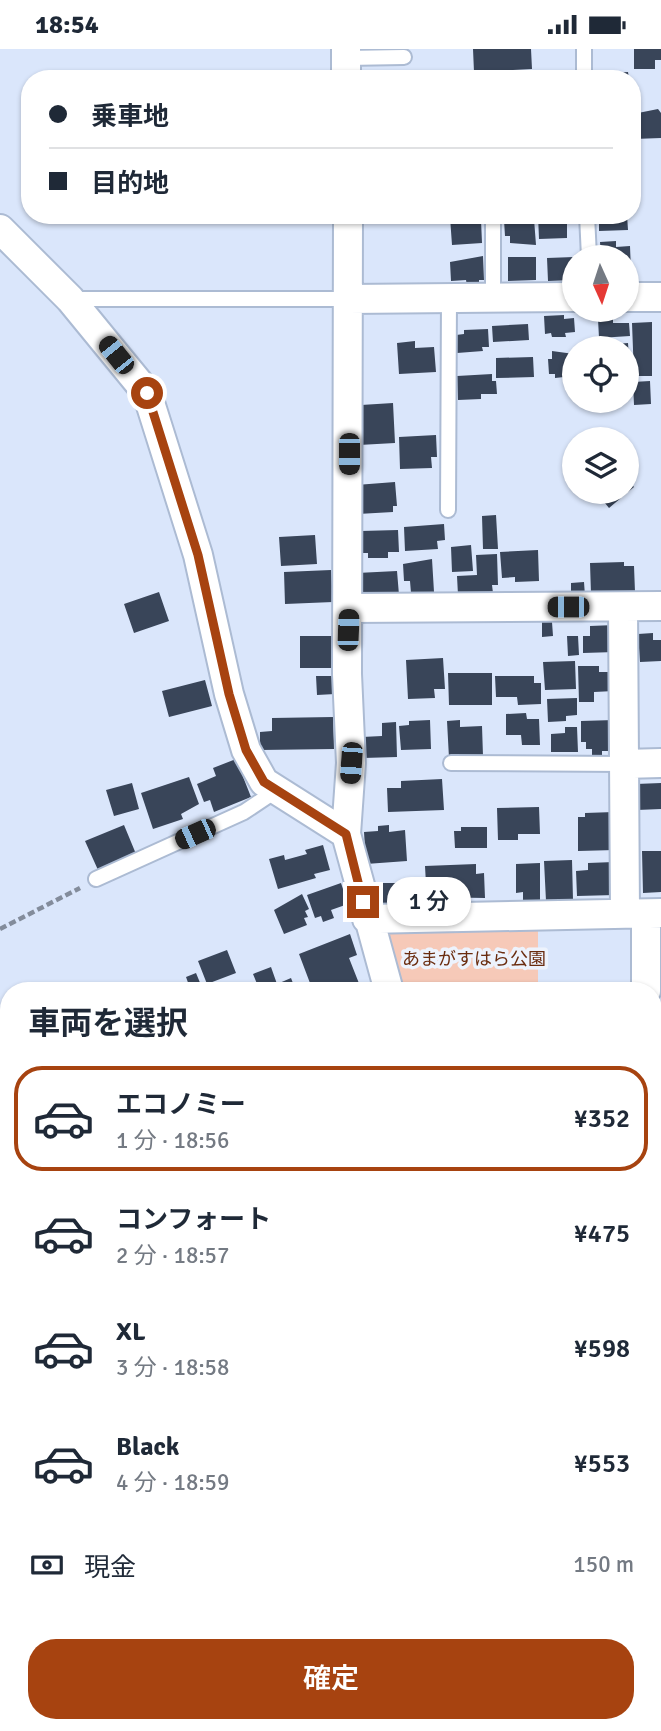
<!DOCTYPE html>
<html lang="ja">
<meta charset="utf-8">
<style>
body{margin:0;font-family:Signika,"Noto Sans JP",sans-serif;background:#f2f2f3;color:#1f2937;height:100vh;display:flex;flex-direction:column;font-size:26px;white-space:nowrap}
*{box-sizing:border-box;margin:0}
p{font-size:23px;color:#747a83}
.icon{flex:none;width:38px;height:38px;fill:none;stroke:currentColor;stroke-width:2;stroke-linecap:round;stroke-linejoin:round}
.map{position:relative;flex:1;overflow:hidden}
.details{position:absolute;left:0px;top:933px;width:662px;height:751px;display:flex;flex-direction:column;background:#fff;border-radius:28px 28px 0 0;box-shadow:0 2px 5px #0004}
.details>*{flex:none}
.top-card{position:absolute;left:21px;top:21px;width:620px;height:154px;border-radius:28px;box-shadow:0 2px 5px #0004;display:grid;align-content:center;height:154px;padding:0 28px;background:#fff}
.needle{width:46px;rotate:177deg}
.buttons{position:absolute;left:562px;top:196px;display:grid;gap:14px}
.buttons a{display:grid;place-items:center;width:77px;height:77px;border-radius:50%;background:#fff;box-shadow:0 2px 5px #0004;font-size:35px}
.end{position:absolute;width:32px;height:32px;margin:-16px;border:9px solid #a74310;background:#fff;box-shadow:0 0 0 4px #fff}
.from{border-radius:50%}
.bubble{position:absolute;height:49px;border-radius:24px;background:#fff;box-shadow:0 2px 5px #0004;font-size:23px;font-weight:600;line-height:49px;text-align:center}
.car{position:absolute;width:21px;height:42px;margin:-21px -10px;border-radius:9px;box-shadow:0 0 5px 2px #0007;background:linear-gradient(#222 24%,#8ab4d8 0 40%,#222 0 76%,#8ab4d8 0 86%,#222 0)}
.top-card b{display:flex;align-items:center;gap:24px;height:66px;font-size:26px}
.top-card b+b{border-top:2px solid #e0e1e3}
.top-card i{width:18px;height:18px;background:#1f2937}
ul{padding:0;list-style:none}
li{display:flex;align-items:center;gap:21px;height:105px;margin:0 14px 10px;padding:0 14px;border:4px solid transparent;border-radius:28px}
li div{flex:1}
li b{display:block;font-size:26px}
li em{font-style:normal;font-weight:600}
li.selected{border-color:#a74310}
li>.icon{width:63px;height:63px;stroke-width:1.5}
h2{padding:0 28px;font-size:32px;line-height:84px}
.pay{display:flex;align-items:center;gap:18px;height:77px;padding:0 28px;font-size:26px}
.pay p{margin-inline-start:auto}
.action{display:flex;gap:14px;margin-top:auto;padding:14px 28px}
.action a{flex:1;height:80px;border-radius:28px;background:#a74310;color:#fff;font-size:28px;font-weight:600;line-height:80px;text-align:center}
.status{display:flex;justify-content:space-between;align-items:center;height:49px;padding:0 35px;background:#fff;direction:ltr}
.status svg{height:19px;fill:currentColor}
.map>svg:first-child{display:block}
</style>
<div class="status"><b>18:54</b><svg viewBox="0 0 49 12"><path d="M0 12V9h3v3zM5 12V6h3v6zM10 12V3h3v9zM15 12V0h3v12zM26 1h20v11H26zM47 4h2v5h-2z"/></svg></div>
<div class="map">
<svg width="661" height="1682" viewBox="0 0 661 1682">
<rect width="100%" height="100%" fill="#dae6fb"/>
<!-- green -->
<path fill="#f6c9b8" d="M538 876V941H398L382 882Z"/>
<!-- forest -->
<path fill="#d4a08c" d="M194 1675H369L365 1682H192Z"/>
<!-- building -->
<path fill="#394559" d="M473 0H531L532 20 474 23Z
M634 0H661V11H655V20H634Z
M430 22V30H411V23Z
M540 23H576V30H540Z
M628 23 629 30H597V25Z
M401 25 402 30H363V26Z
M658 60 661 64V89L634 90 633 65Z
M538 166 567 169V189L539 190Z
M599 166H627L628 181 599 182Z
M473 167V172L481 171 482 194 452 196 450 168Z
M534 170 536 196 510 194V187H505L504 171Z
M616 192V198L630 197 631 222H626V208H601L600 193Z
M483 207 484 231H479V236L467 237 466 231 451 232 450 213Z
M508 208H536V231L508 232Z
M574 208V231L548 232 547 209Z
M564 266V270L574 269 575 283 565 284 566 288H552L551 284 545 285 544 267Z
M598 270H613V274H629L630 287 599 289Z
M652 273V327H634L632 274Z
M528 275 529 291 493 293 492 277Z
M488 280 489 298H482L483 302 457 304 456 286 464 285V281Z
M415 292V299L434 298 436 323 399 325 397 294Z
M628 294 630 326H626V299H616L615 295Z
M552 302 574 305 573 327 555 329V325H549L548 310H552Z
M533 308 534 328 496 329V309Z
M492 325V332H496L497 345H481V350L458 351 457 327Z
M650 332 651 355 634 356 633 333Z
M393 354 395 394 359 396 358 385H363L361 356Z
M436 386 437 408H431L432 419 400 420 399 388Z
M626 429 634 438 609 459 600 448 606 443H626Z
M395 433 397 457H393V463L358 465 356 436Z
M496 466 498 500H483L482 467Z
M444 475 445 491 437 492 438 500 405 502 404 478Z
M398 481 399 503H388V509H368V504H362L361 482Z
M315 486 317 515 281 517 279 488Z
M471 496 473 522 452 523 451 498Z
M538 501 539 532 515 533V528L502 529 500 503Z
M497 505 498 536H492L493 544 458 546 457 527 477 526 476 506Z
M432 510 434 543 411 544 410 532H404L403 515Z
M624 513V517H634L635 543 591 545 590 514Z
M331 521 333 553 285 555 284 523Z
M397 522 399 546 365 552V544L358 545 357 524Z
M584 533 585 547H571V534Z
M159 543 169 572 134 584 124 555Z
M542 573H552L553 587 542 588Z
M615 576V603L583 604V587H590V577Z
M653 584V591H661V612L640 613 638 585Z
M300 587H335V619H300Z
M567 587H578L579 606 568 607Z
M443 609 445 640H434L435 649 408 650 406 611Z
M575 612 576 640 545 641 543 613Z
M578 617H599V623H613L614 642 594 643V653H579Z
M448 624H492V656H449Z
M316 627H335V645L317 646Z
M495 627H534V634H541V655L518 656 517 648H496Z
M205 631 212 657 169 668 162 642Z
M577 649V666L566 667V672L548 673 547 650Z
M526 664 527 670H539L540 696H522L521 686H506V665Z
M333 668 334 700 260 701V683L272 682V669Z
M430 671 431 700 401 701 399 677 409 676V672Z
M460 671V678L482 677 483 707 449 709 447 672Z
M614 671V702H602V707H592V700H586V693H581V672Z
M396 673 397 708 363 709 362 688 382 687V674Z
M565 678H577L578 703H551V685L565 684Z
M236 710 251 748 214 763 210 751 204 753 197 735 216 727 213 719Z
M189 728 199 755 181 765 183 770 153 780 141 744Z
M442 730 444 761 388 763 387 739H401V732Z
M132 734 139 760 114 767 106 741Z
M661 734V760L637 761 636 735Z
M539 758 540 785H518V791H498L497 759Z
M614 763 615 801 578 802V768H585V764Z
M124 776 136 805 98 821 85 792Z
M389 776V783L405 781 407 812 366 815 364 783 378 782V777Z
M461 778H487V799H455L454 782H461Z
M323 796 330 821 314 825 316 829 278 840 269 810 284 806 285 811 307 805 305 801Z
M642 802H661V843L643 844Z
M572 811 573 851 546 852 544 812Z
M614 813 615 846 577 847 576 822 588 821V814Z
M540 814V851H523V843L516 844V815Z
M476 815V825L484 824 485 849 430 848V835H426L425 817Z
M341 834 348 855 331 861 334 869 323 873 321 867 315 869 307 846Z
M378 834H411L412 852H407V858H378Z
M302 845 309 860 305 862 308 868 304 869 307 876 284 885 274 861Z
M350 885 357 906 349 909 362 942H313L299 905Z
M227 901 236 924 207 935 198 912Z
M271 918 277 935 291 929 296 942H260L253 925Z
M196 924 203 941 191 942 186 928Z
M655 1074H661V1095H655Z
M653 1206H661V1240H653Z
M9 1338V1374L0 1377V1341Z
M9 1391V1425L6 1426 0 1408V1394Z
M139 1675H171L160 1682H143Z"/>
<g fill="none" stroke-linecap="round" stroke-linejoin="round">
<!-- service casing -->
<g stroke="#acbbd3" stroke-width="18">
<path id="service" d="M584 0V30
M346 9 404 8
M493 166V248
M587 166 589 208
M70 250H349
M448 461 449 248
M451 714 624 715
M96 830 244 763 277 741"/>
</g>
<!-- minor casing -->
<g stroke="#acbbd3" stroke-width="32">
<path id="minor" d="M346 0V30
M348 166 347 625 351 714 346 785 389 942
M0 180 70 250 147 344 198 506 229 645 246 701 264 733 346 785
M626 248H661
M349 250 574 248
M623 558 625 864
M349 559 661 557
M624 715 661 714
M646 865V942
M367 870 661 864
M0 1458 9 1454
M653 1488 661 1493
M0 1492 9 1507
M653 1626 661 1619
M68 1682 78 1675
M597 1682 604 1675"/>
</g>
<!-- path -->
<path stroke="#838c9b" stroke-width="4.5" stroke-dasharray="7 3.5" stroke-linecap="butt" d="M0 880 80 839
M0 1139 9 1135"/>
<!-- service -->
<use href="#service" stroke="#fff" stroke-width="14"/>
<!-- minor -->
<use href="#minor" stroke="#fff" stroke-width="28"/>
</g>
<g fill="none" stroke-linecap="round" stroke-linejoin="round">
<!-- route -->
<path stroke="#a74310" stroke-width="9" d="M147 344 198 506 229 645 246 701 264 733 346 785 363 853"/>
</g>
<g text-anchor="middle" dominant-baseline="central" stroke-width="7" stroke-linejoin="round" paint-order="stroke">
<!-- park labels -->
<g font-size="18" fill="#6a2c0f" stroke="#edf3fd">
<text x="474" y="910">あまがすはら公園</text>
</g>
</g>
</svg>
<div class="buttons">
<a><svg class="needle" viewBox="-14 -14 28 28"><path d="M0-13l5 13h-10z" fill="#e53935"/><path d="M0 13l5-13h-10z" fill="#747a83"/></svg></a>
<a><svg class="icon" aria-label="locate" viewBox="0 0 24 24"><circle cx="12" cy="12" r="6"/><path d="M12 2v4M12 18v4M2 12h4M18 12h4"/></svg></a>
<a><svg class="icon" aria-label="layers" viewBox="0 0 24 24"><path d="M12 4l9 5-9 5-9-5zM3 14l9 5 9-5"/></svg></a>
</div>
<i class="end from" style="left:147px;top:344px"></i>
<i class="end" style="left:363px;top:853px"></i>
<div class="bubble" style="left:387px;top:828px;width:84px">1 分</div>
<i class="car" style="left:116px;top:306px;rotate:321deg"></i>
<i class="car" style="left:349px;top:405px;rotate:180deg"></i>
<i class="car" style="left:568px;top:558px;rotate:270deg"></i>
<i class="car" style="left:348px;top:581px;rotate:2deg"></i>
<i class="car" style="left:351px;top:714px;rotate:184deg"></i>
<i class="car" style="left:195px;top:785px;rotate:246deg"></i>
<div class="top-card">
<b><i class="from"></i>乗車地</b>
<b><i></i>目的地</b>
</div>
<section class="details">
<h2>車両を選択</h2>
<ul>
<li class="selected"><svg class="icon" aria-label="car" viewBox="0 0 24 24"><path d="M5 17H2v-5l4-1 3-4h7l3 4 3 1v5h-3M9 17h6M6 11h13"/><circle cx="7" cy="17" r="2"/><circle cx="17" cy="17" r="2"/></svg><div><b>エコノミー</b><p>1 分 · 18:56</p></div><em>¥352</em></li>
<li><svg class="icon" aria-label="car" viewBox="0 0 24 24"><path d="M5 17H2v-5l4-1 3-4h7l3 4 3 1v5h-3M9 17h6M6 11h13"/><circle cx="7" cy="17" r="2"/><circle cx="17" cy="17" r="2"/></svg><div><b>コンフォート</b><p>2 分 · 18:57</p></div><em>¥475</em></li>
<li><svg class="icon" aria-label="car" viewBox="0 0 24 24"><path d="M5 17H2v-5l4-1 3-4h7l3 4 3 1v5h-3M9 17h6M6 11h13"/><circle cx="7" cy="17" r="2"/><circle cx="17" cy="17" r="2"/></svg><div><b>XL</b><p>3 分 · 18:58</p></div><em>¥598</em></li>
<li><svg class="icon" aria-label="car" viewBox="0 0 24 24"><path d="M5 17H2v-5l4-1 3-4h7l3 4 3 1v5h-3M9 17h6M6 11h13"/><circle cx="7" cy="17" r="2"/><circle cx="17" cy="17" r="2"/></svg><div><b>Black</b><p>4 分 · 18:59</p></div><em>¥553</em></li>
</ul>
<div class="pay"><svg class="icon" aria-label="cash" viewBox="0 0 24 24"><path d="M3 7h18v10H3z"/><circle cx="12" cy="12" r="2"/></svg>現金<p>150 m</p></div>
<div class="action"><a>確定</a></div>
</section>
</div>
